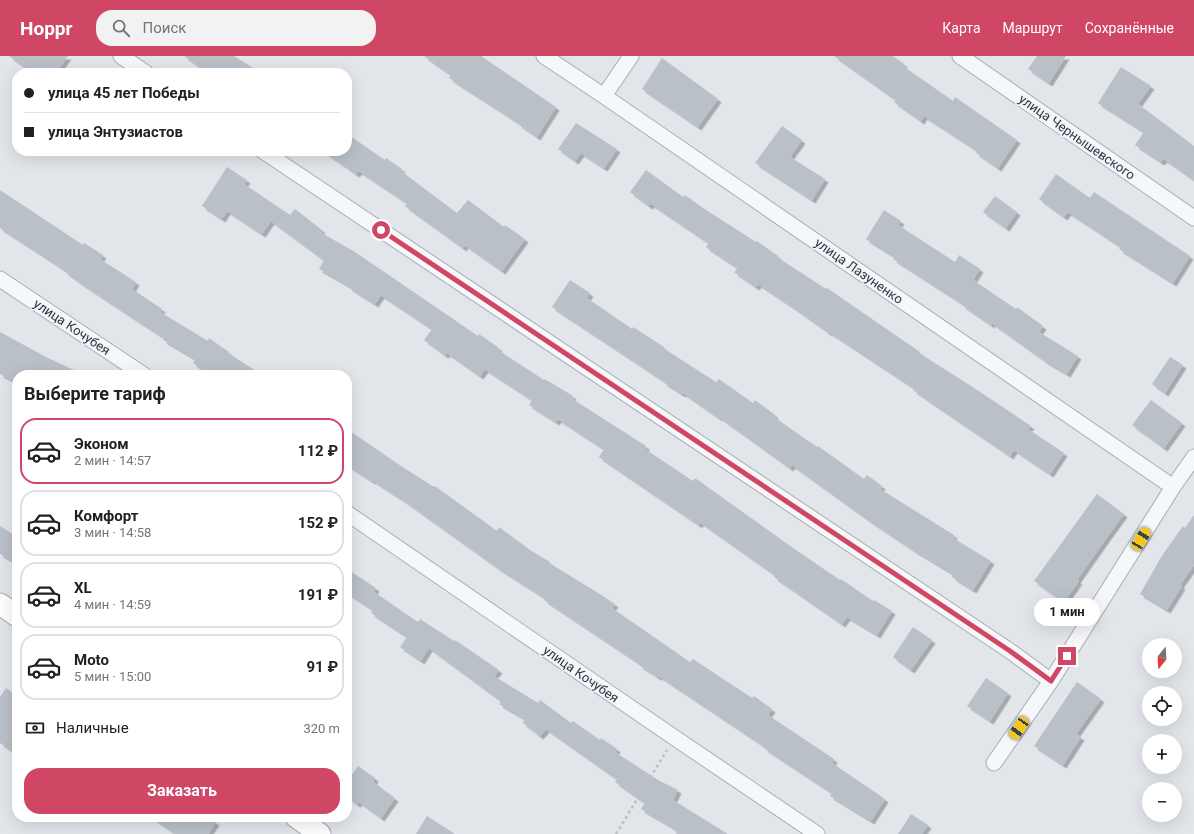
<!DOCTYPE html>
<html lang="ru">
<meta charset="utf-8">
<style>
body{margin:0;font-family:Roboto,sans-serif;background:#f2f2f2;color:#202124;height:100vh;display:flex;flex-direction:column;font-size:15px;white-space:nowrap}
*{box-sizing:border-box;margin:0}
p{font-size:13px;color:#757577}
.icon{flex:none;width:22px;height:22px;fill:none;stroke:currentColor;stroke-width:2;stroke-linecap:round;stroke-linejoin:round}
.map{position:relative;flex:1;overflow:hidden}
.panel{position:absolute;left:12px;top:314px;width:340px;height:452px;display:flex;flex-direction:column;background:#fff;border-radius:16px;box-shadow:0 4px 16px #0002}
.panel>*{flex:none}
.banner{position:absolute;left:12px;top:12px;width:340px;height:88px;border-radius:16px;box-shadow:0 4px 16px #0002;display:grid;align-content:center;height:88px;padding:0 12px;background:#fff}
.needle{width:26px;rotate:198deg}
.buttons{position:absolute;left:1142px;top:582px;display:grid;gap:8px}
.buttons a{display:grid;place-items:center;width:40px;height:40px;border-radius:50%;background:#fff;box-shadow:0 4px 16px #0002;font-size:20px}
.end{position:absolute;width:18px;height:18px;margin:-9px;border:5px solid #d04765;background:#fff;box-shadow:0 0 0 2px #fff}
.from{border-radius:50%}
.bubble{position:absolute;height:28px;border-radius:14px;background:#fff;box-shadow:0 4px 16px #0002;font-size:13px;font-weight:700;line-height:28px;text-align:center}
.car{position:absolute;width:12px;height:24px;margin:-12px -6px;border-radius:5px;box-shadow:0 0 3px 1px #0007;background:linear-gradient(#f5c518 24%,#345 0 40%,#f5c518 0 76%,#345 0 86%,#f5c518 0)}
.banner b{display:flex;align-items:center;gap:14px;height:38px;font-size:15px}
.banner b+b{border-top:1px solid #e0e0e0}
.banner i{width:10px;height:10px;background:#202124}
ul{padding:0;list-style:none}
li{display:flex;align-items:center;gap:12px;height:66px;margin:0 8px 6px;padding:0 4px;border:2px solid #e0e0e0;border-radius:16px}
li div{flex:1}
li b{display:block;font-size:15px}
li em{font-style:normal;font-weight:700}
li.active{border-color:#d04765}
li>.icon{width:36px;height:36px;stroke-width:1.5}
h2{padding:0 12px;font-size:18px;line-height:48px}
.pay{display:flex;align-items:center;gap:10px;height:44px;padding:0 12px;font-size:15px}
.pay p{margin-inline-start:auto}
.button{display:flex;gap:8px;margin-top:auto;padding:8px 12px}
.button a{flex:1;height:46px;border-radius:16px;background:#d04765;color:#fff;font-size:16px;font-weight:700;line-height:46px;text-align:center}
header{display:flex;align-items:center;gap:24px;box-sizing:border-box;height:56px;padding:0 20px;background:#d04765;color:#fff}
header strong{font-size:19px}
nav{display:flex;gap:22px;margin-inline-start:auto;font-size:14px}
.search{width:280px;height:36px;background:#f2f2f2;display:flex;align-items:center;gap:10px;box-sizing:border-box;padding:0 14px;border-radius:16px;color:#757577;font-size:15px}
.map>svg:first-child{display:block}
</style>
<header>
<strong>Hoppr</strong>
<div class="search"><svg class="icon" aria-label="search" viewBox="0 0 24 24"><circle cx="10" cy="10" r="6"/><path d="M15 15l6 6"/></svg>Поиск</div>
<nav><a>Карта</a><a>Маршрут</a><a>Сохранённые</a></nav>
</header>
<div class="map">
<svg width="1194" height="778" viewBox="0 0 1194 778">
<defs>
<filter id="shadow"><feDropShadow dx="3.5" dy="3.5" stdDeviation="0" flood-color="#0004"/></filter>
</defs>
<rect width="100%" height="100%" fill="#e2e6eb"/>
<!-- building -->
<path fill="#b9c0c8" filter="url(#shadow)" d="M9 0H68L56 17H22L26 12Z
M184 0H234L261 17H209Z
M424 0H481L556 51 537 81 518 68 519 67 449 22 451 19Z
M834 0H893L904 8 903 10 953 45 955 41 1017 84 998 112 976 97 978 95 924 60 921 65 894 46 896 44Z
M1037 0H1066L1049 27 1028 13Z
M662 2 718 43 698 71 642 33Z
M1121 11 1151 30 1138 48 1194 90V124L1164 103 1161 106 1135 89 1144 76 1098 47Z
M576 67 617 93 604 112 581 97 575 105 558 93Z
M782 70 802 84 790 101 825 123 812 144 755 107Z
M347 78 385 104 386 102 402 113 401 115 457 157 468 144 504 171 505 169 525 183 502 215 465 189 463 192 405 150 407 147 359 115 356 118 323 95H347Z
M227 111 247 124 244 128 290 159 295 153 322 174 320 176 355 196 478 280 479 278 499 292 498 294 544 324 545 323 573 340 571 342 646 390 645 393 693 425 695 422 793 492 840 524 841 523 873 545 874 544 892 555 877 579 847 561 842 568 774 521 775 519 700 466 699 469 599 401 604 393 558 363 556 366 529 349 532 344 485 313 480 320 447 297 445 299 424 284 432 273 381 239 375 248 348 231 349 230 319 213 324 204 271 165 262 178 227 155 222 163 202 150Z
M646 114 683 141 685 139 703 152 756 186 757 185 778 200 777 201 826 233 827 232 920 296 919 297 968 328 1031 370 1028 373 1064 397 1050 418 1014 394 1010 400 913 334 914 332 829 276V277L797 254 758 228 756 231 734 216 738 212 706 191 709 187 651 148 649 150 630 136Z
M1056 118 1090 142 1094 136 1190 200 1173 227 1119 193 1121 191 1068 156 1064 161 1039 143Z
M0 134 83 189 84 187 103 199 100 203 136 226 132 233 162 253 160 256 208 285 209 282 229 296 228 297 262 319H211L193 307 195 303 163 284 164 282 82 228 64 215 65 214 0 172Z
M995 140 1017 156 1006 172 983 156Z
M884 154 901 165 898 169 955 206 959 199 980 213 973 224 1016 253 1017 251 1043 270 1039 276 1078 300 1067 318 1045 305 992 267 991 269 962 249 963 248 893 203 895 201 866 183Z
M570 224 590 237 587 242 632 273 633 271 664 291 663 292 716 326 719 323 753 347 755 344 775 359 774 361 817 391 818 390 864 423 867 419 882 430 880 433 954 479 953 482 991 505 973 534 952 521 953 518 915 495 867 463 792 409 790 412 719 361V362L683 337 682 338 663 326 664 325 552 251Z
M0 276 48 302 85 319H17V327L0 318Z
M1170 301 1183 309 1165 337 1152 328Z
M1151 344 1182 367 1164 392 1132 369Z
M347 373 404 412 434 431 435 430 497 475 499 471 530 494 550 506 549 507 595 535 615 548 612 552 690 606 693 603 752 642 754 640 772 653 768 659 834 703 832 707 885 743 871 765 830 740 832 737 764 692 765 691 722 662 659 620 658 621 639 609 640 608 544 544 545 542 498 512 403 444 372 424V425L347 409Z
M1097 438 1124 458 1105 484 1077 524 1079 525 1064 546 1034 525Z
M1194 459V509L1180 529 1182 530 1167 554 1140 538 1163 498 1183 470 1185 472Z
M0 470 17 481V508L0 498Z
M347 513 376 532 374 536 418 566 420 563 454 585 455 584 499 614 494 620 538 647 540 644 571 667 573 665 600 684 601 682 617 693 615 696 658 724 678 734 673 744 728 778H680L672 773 674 772 641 753 645 747 615 726 617 723 546 673 540 680 523 667 525 663 499 648 501 645 429 592 421 605 400 591 407 581 371 557 373 554 347 537Z
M913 571 932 584 911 614 893 601Z
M986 622 1008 637 990 665 967 650Z
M1077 626 1101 643 1076 678 1081 681 1063 709 1034 690Z
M6 632 17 640V698L0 687V641Z
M358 710 375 722 373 726 395 742 381 762 359 746 357 748 347 741V726Z
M911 758 928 769 922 778H898Z
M427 760 455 778H416Z
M151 761H208L216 766 208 778H176Z"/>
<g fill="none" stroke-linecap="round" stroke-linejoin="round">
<!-- street casing -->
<g stroke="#a7adb5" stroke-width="17">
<path id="street" d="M121 0 146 17
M544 0 604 40 1173 431
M960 0 1194 162
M604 40 631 0
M263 95 1010 595 1051 625
M0 223 144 319
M347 457 675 682 817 778
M994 707 1051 625 1173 431 1194 401"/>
</g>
<!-- secondary casing -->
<g stroke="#a7adb5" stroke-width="23">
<path id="secondary" d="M0 548 17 560
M296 761 320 778"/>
</g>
<!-- path -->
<path stroke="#bcc1c6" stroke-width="2.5" stroke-dasharray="3 3" stroke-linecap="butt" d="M616 778 667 694"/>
<!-- street -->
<use href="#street" stroke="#f5f7f9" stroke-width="15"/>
<!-- secondary -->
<use href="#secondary" stroke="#fff" stroke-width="21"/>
</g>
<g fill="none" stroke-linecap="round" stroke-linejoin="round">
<!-- route -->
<path stroke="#d04765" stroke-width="5" d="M381 174 1010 595 1051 625 1067 600"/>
</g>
<g text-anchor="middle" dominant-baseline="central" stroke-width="3" stroke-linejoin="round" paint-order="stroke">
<!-- street labels -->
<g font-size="13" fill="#2a3543" stroke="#f2f5f8">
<text transform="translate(1077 81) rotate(35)">улица Чернышевского</text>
<text transform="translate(859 215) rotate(35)">улица Лазуненко</text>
<text transform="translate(72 271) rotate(34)">улица Кочубея</text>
<text transform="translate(581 618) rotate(35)">улица Кочубея</text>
</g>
</g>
</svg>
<div class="buttons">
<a><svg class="needle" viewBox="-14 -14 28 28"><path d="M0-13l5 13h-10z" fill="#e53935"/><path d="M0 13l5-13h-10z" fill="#757577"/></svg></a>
<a><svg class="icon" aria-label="locate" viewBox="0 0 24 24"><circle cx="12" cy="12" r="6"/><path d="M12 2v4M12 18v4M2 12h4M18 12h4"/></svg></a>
<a>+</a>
<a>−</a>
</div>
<i class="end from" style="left:381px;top:174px"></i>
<i class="end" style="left:1067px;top:600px"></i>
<div class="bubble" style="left:1034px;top:542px;width:66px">1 мин</div>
<i class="car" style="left:1141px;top:483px;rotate:32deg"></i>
<i class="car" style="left:1019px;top:672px;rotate:215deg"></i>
<div class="banner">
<b><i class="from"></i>улица 45 лет Победы</b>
<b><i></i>улица Энтузиастов</b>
</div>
<section class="panel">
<h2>Выберите тариф</h2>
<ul>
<li class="active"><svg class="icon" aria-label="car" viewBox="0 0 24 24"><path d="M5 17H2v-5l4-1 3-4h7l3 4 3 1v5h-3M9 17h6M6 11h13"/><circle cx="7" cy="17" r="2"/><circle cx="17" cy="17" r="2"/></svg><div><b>Эконом</b><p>2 мин · 14:57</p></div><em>112 ₽</em></li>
<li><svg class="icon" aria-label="car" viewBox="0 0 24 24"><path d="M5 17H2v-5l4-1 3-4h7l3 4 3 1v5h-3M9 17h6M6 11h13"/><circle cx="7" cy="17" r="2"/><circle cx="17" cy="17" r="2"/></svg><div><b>Комфорт</b><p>3 мин · 14:58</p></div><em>152 ₽</em></li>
<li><svg class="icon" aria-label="car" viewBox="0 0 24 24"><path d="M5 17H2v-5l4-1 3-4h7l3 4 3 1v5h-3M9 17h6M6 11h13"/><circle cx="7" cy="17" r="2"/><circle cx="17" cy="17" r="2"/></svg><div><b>XL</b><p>4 мин · 14:59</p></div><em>191 ₽</em></li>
<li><svg class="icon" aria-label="car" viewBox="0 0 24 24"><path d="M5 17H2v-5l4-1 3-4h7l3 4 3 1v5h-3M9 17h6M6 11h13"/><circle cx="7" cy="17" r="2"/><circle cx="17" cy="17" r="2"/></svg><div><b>Moto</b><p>5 мин · 15:00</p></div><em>91 ₽</em></li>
</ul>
<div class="pay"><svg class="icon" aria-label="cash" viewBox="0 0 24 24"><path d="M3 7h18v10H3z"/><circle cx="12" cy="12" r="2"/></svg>Наличные<p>320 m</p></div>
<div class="button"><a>Заказать</a></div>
</section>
</div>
